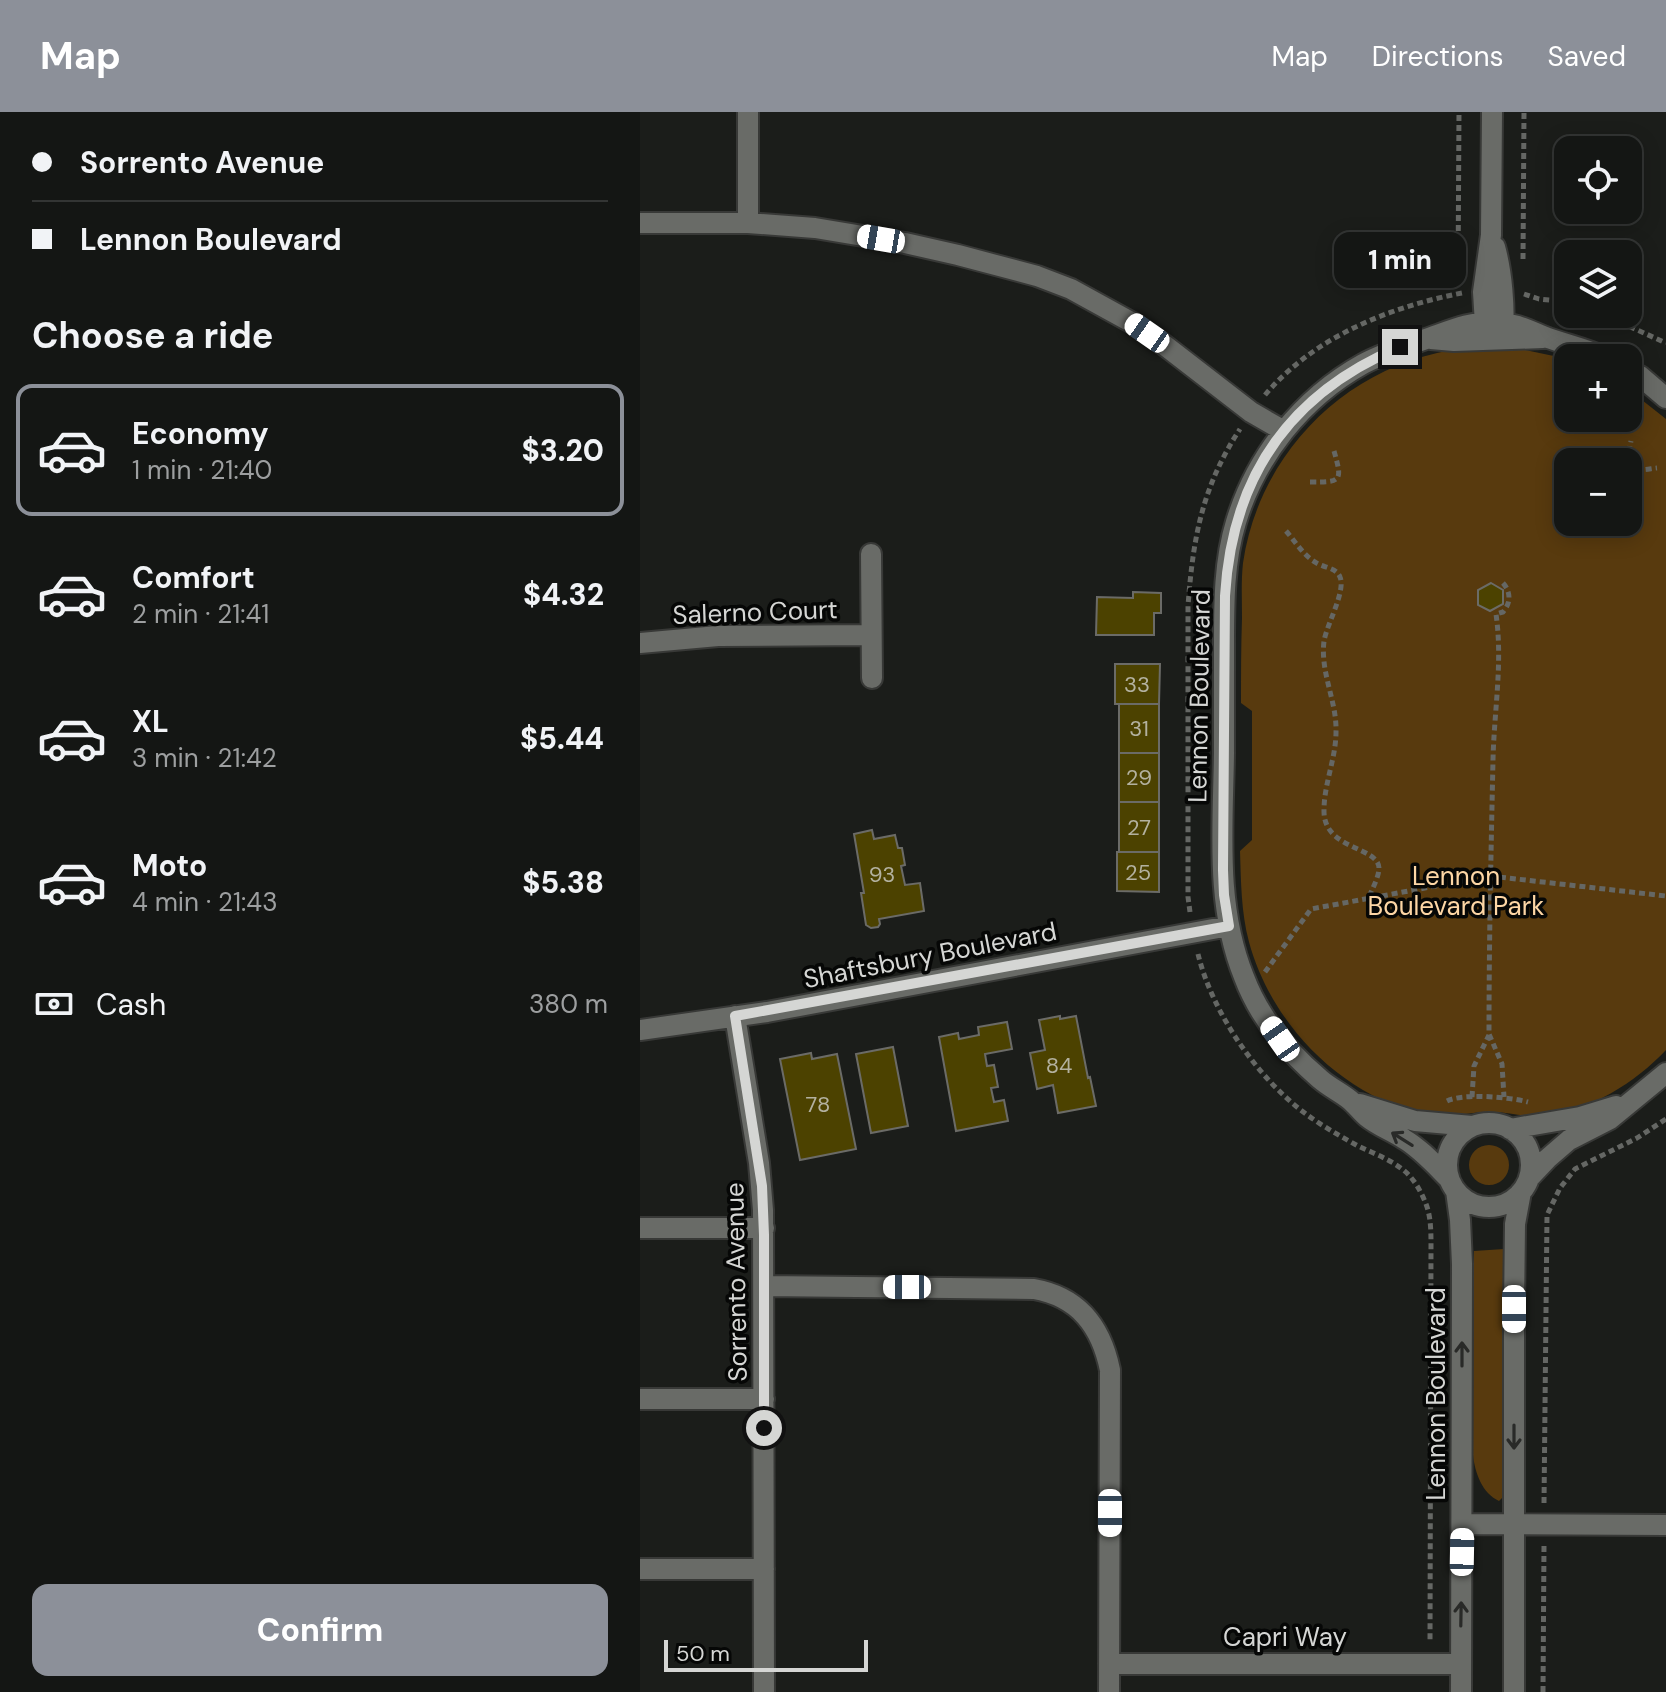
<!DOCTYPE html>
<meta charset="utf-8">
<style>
body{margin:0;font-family:"DM Sans",sans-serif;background:#212322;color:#f1f3f6;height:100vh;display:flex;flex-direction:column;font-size:30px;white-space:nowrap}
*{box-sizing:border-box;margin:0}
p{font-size:26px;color:#9d9fa0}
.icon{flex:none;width:44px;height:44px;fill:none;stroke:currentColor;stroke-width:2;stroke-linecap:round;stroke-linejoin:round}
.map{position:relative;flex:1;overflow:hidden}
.drawer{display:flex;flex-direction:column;background:#141614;width:640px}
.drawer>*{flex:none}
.banner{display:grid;align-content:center;height:176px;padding:0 32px;background:#141614}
.fabs{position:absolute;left:914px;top:24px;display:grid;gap:16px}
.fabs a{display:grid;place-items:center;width:88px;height:88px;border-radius:16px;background:#141614;box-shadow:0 4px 20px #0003,0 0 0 2px #333534;font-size:40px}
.scale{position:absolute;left:24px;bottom:20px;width:204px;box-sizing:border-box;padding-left:8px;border:4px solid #d5d6d4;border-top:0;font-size:22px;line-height:28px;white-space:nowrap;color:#d5d6d4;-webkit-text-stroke:6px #060706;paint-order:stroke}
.end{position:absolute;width:36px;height:36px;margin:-18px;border:10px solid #d5d6d4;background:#111;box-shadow:0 0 0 4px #111}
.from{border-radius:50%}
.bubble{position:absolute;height:56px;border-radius:16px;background:#141614;box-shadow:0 4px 20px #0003,0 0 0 2px #333534;font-size:26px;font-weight:800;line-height:56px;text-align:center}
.car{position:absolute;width:24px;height:48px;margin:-24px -12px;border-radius:10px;box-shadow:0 0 6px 2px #0007;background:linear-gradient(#fff 24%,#345 0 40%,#fff 0 76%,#345 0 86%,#fff 0)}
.banner b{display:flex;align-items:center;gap:28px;height:76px;font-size:30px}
.banner b+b{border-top:2px solid #333534}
.banner i{width:20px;height:20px;background:#f1f3f6}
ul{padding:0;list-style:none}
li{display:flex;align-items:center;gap:24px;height:132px;margin:0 16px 12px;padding:0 16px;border:4px solid transparent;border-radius:16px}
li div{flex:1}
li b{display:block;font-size:30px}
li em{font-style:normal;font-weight:800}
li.on{border-color:#8c9099}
li>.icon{width:72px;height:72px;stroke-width:1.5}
h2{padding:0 32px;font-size:36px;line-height:96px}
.pay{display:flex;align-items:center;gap:20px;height:88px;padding:0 32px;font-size:30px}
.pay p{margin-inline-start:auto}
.action{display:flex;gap:16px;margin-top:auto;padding:16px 32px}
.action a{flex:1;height:92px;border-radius:16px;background:#8c9099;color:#fff;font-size:32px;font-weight:800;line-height:92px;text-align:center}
header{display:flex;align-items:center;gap:48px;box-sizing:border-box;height:112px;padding:0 40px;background:#8c9099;color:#fff}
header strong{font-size:38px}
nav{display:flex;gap:44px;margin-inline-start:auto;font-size:28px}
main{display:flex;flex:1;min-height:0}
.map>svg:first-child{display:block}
</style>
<header>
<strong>Map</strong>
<nav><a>Map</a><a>Directions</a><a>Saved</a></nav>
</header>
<main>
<section class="drawer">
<div class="banner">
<b><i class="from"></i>Sorrento Avenue</b>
<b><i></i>Lennon Boulevard</b>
</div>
<h2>Choose a ride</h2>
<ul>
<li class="on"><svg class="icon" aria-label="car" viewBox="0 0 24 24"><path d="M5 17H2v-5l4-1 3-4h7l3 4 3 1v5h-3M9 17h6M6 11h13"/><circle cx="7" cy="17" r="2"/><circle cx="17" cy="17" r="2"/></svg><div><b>Economy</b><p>1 min · 21:40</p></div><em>$3.20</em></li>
<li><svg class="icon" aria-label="car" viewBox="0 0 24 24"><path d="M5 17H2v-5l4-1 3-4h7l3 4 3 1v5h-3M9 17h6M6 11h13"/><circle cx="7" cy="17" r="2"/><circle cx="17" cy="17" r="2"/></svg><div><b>Comfort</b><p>2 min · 21:41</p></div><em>$4.32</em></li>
<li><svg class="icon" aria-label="car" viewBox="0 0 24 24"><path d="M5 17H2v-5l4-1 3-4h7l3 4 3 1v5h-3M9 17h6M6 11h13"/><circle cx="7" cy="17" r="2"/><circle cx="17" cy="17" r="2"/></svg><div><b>XL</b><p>3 min · 21:42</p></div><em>$5.44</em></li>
<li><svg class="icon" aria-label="car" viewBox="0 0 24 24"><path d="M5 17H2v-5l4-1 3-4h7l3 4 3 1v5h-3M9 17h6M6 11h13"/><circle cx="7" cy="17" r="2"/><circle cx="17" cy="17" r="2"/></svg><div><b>Moto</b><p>4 min · 21:43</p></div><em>$5.38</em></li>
</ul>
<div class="pay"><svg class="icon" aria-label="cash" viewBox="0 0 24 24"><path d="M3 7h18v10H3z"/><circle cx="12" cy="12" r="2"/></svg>Cash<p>380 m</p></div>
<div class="action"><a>Confirm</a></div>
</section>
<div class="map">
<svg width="1026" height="1580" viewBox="0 0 1026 1580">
<rect width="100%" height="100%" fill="#1b1d1a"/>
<!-- green -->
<path fill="#583a0e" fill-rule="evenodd" d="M875 236 928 247V306H988V277L1026 307V938C996 970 949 1000 904 1004 885 1006 868 999 850 1000 827 1000 805 1007 783 1002 700 983 631 911 609 830 601 800 601 769 600 739L612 728V599L601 591C601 563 601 534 602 506 602 488 601 469 603 451 618 348 696 264 797 241 822 235 850 237 875 236ZM928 350H988V410H928Z
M829 1053a20 20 0 1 1 40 0a20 20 0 1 1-40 0Z
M864 1137 863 1385 859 1389C842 1381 835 1361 833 1343L834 1139Z"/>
<!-- building -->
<path fill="#4c4200" stroke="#6b6b67" stroke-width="2" d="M851 471 863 478V492L850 499 838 493V478Z
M493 480 521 481V501H514V523H456L457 485 493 486Z
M475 552H520L519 592H475Z
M479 592H519V641H479Z
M479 641H519V690H479Z
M479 690H519V740H479Z
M232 718 234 727 255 723 258 736H262L265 753 261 754 265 773 280 771 284 799 239 807 240 812 238 815 231 816 226 813 221 781H224L214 722Z
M477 740H519V780L477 779Z
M420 904V907L436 904 448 966 450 965 456 994 418 1001 413 973 397 977 390 941 405 938 399 908Z
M367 910 372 937 345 942 347 954 354 953 358 975 351 976 354 990 364 988 368 1009 316 1019 299 925 318 921 319 927 339 923 338 915Z
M253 935 268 1014 231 1021 216 942Z
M171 941 172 947 197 942 216 1037 160 1048 140 947Z"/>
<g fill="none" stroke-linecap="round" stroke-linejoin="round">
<!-- minor casing -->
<g stroke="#383937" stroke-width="24">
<path id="minor" d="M108 0V111
M0 111H108L175 116 265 131 318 143 397 164 431 177 491 210 523 232 611 300 644 319
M855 135C862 160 865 196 863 222
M791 227 814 229 903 226
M846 228 843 180 851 123 852 0
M988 258 1000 264 1026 286
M231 442 232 566
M0 531 78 524 231 523
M95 904 119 1051 123 1098 124 1580
M0 918 127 900 589 814
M720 992 775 1009 832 1014
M807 1053a42 42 0 1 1 84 0a42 42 0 1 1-84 0Z
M870 1017 940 1005 976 994
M889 1066 907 1047 929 1028 970 1007 1026 961
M809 1067C795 1053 781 1037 764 1027 752 1019 738 1014 727 1005 721 1000 716 993 710 988 700 980 689 975 680 967 647 939 619 905 604 865 575 794 583 716 584 641 584 605 584 568 584 531 584 491 584 449 596 410 616 344 662 286 723 252 743 241 764 235 786 227 809 219 830 209 856 210 876 211 890 219 908 226 928 233 947 237 966 246
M816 1079 820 1108 822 1152 821 1580
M0 1116H124
M124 1174 394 1177C439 1185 461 1214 470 1258L469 1580
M0 1287H124
M822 1412 1026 1413
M0 1457H124
M469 1552H820
M874 1580V1197L875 1112 881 1080"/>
</g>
<!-- path -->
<path stroke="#656764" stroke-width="5" stroke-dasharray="6 4" stroke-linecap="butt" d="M883 147 884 0
M818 169 819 0
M884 182 899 187 928 190
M962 202 1026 231
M625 283C674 225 749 195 822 181
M987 350 991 329
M988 351C994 361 1006 357 1017 356
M670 370C701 370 703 370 694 339
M646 419C655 429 663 443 675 450 683 456 696 455 700 465 706 479 687 512 684 529 680 561 697 589 696 620 696 646 684 672 684 698 683 738 738 734 739 756 739 765 732 777 729 785
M863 471C871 480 871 491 863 500L856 502C863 551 854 599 853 648 851 740 849 831 849 922L862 952 864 985
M550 800 548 785V494C553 426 562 375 600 317
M558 842C572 900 617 966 666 1002 682 1014 700 1024 718 1034 733 1041 749 1047 762 1057 773 1065 781 1079 786 1092 791 1105 791 1120 791 1134L790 1531
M625 860 671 797 850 764 1026 784
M832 985 834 954 849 923
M807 989C823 981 870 985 888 990
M904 1391 907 1103 920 1076 935 1057 997 1026 1026 1007
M903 1580 904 1433"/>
<!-- minor -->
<use href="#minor" stroke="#696b67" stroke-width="20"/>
</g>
<!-- one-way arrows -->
<defs><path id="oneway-shaft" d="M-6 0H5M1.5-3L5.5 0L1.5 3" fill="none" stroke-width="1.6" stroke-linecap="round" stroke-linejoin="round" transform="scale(2)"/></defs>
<g stroke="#292a28">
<use href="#oneway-shaft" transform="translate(762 1027) rotate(-148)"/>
<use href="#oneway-shaft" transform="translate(822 1242) rotate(-90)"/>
<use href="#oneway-shaft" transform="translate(874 1325) rotate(90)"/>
<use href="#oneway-shaft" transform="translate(821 1502) rotate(-89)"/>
</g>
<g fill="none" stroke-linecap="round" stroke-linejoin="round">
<!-- route -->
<path stroke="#d5d6d4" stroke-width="10" d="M124 1316V1123L122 1074 95 904 589 814 584 783 583 758 585 484C592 365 650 281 760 235"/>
</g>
<g text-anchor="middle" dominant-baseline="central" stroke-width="7" stroke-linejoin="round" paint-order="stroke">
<!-- number labels -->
<g font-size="22" fill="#b3b19f">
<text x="497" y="572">33</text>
<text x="499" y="616">31</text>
<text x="499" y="665">29</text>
<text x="499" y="715">27</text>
<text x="498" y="760">25</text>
<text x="242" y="762">93</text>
<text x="419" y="953">84</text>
<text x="178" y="992">78</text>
</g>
<!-- street labels -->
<g font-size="26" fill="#d5d6d4" stroke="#060706">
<text transform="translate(115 500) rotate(-2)">Salerno Court</text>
<text transform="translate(559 584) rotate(-89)">Lennon Boulevard</text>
<text transform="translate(290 843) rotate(-11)">Shaftsbury Boulevard</text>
<text transform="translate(96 1170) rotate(-91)">Sorrento Avenue</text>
<text transform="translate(796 1282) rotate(-90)">Lennon Boulevard</text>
<text x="645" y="1525">Capri Way</text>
</g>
<!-- park labels -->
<g font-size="26" fill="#fdd6a5" stroke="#060706">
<text x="816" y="764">Lennon<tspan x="816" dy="30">Boulevard Park</tspan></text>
</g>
</g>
</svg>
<div class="fabs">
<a><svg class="icon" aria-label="locate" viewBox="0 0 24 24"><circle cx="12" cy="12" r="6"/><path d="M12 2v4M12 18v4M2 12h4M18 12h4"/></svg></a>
<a><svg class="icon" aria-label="layers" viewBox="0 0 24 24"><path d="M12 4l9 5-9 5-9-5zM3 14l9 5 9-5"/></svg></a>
<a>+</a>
<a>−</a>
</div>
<div class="scale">50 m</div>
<i class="end from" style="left:124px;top:1316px"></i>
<i class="end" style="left:760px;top:235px"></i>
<div class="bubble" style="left:694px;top:120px;width:132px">1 min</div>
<i class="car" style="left:241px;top:127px;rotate:280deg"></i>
<i class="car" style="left:507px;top:221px;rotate:305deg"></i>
<i class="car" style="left:640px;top:927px;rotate:325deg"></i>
<i class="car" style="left:267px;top:1175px;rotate:270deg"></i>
<i class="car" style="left:874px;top:1197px;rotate:180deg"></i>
<i class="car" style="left:470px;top:1401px;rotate:180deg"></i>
<i class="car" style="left:822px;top:1440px;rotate:1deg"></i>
</div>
</main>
